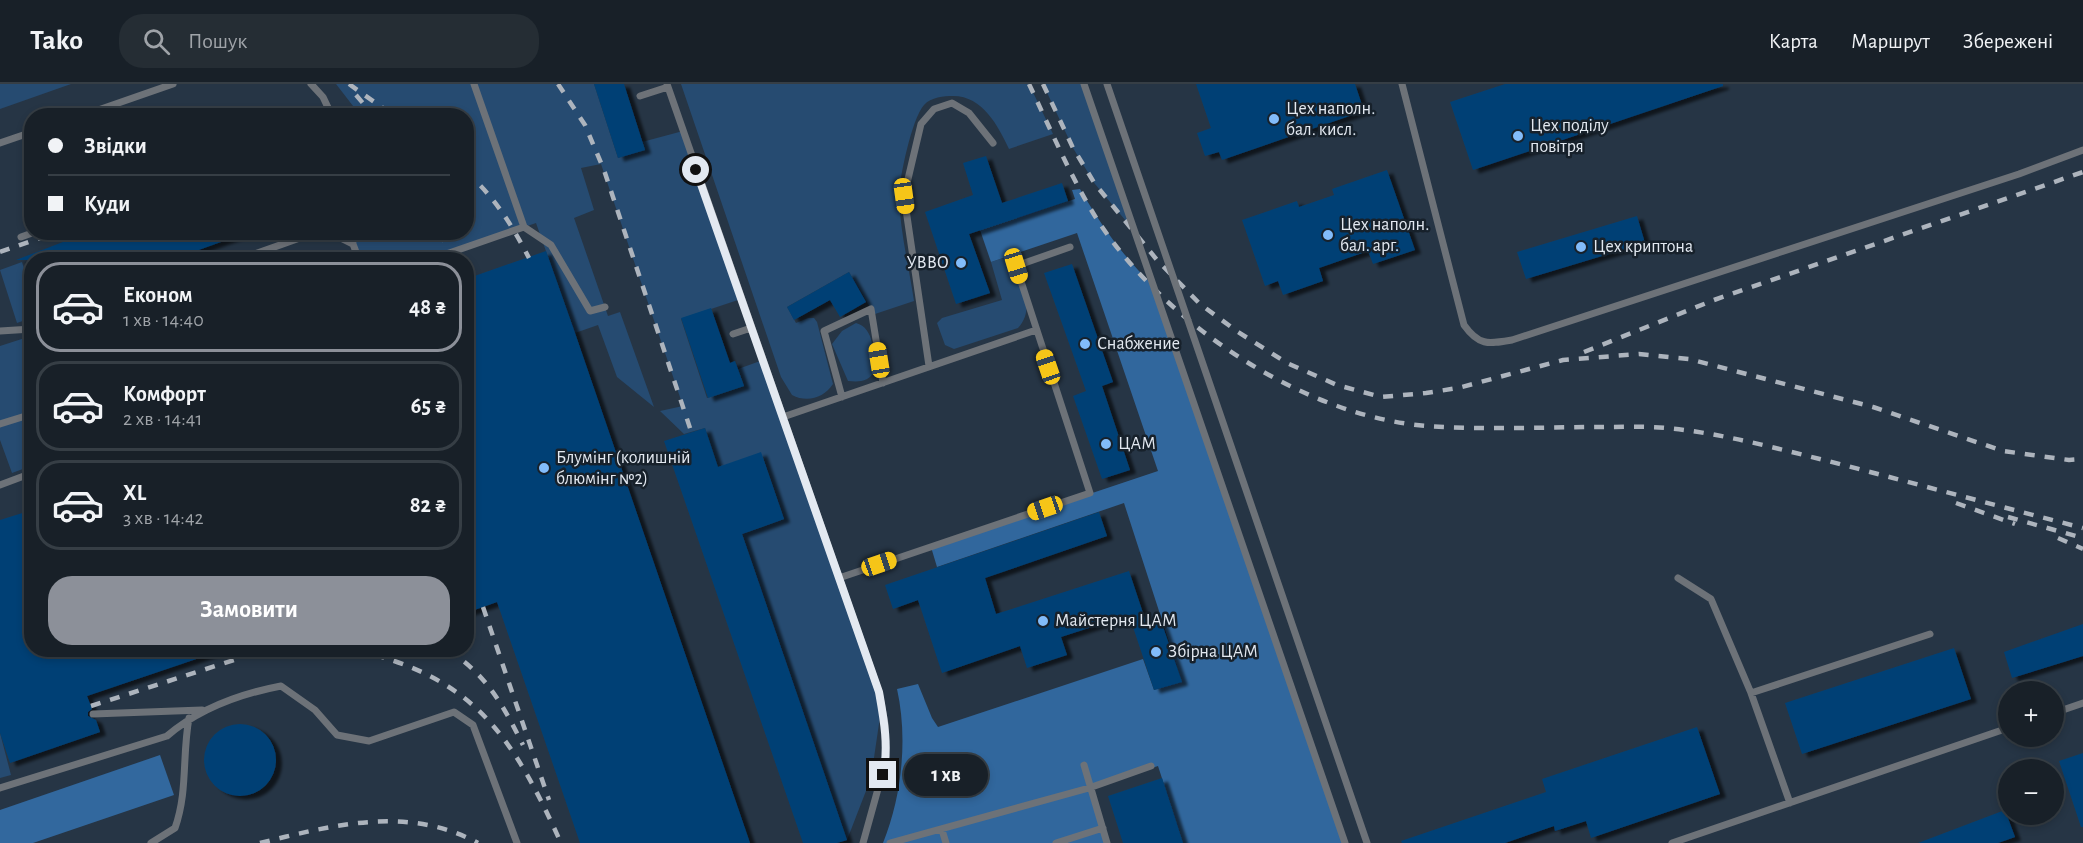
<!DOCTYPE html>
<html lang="uk">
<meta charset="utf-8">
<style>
body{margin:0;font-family:"Alegreya Sans",sans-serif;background:#252d34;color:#f1f3f6;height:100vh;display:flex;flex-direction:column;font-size:22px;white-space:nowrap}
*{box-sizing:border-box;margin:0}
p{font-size:20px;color:#9fa3a8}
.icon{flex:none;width:33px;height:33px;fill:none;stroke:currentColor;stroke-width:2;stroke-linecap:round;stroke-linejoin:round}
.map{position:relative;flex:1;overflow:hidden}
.sheet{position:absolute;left:24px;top:168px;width:450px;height:405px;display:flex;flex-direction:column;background:#182028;border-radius:24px;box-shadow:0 3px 9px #0003,0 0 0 2px #363e45}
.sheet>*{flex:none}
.guide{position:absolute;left:24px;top:24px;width:450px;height:132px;border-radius:24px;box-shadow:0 3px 9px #0003,0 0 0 2px #363e45;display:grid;align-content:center;height:132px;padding:0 24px;background:#182028}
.tools{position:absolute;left:1998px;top:597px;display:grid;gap:12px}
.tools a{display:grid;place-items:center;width:66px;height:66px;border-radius:50%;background:#182028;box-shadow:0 3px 9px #0003,0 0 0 2px #363e45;font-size:30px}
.end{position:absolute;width:27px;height:27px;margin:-14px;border:8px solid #e3e9f1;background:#111;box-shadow:0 0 0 3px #111}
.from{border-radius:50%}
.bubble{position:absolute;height:42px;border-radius:21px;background:#182028;box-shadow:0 3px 9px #0003,0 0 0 2px #363e45;font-size:20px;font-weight:600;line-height:42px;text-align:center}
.car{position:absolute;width:18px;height:36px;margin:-18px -9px;border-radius:8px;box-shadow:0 0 4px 2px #0007;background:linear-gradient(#f5c518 24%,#345 0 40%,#f5c518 0 76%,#345 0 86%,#f5c518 0)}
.guide b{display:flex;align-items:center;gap:21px;height:57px;font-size:22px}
.guide b+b{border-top:2px solid #363e45}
.guide i{width:15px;height:15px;background:#f1f3f6}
ul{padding:10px 0 0;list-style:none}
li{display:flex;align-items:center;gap:18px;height:90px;margin:0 12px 9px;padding:0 12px;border:3px solid #363e45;border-radius:24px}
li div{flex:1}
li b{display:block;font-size:22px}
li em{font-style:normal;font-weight:600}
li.active{border-color:#8c9099}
li>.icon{width:54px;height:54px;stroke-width:1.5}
.cta{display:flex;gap:12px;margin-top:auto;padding:12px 24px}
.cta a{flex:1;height:69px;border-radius:24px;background:#8c9099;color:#fff;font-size:24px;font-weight:600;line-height:69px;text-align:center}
header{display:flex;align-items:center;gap:36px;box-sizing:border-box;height:84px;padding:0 30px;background:#182028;border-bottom:2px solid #363e45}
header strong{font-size:28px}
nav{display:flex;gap:33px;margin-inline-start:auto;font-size:21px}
.search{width:420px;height:54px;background:#252d34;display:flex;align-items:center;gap:15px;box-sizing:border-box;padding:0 21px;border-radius:24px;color:#9fa3a8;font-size:22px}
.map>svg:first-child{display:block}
</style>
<header>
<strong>Tako</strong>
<div class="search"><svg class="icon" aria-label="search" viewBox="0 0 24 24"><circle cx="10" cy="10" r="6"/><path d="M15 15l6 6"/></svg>Пошук</div>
<nav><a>Карта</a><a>Маршрут</a><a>Збережені</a></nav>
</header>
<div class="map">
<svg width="2083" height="759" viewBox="0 0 2083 759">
<defs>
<filter id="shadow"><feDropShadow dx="6" dy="3.5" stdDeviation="1.5" flood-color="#0009"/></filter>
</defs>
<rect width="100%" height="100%" fill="#202a36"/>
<!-- built -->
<path fill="#263545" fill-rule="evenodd" d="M0 0H2083V759H0ZM32 32H466V148H32ZM32 176H466V566H32ZM2008 608H2054V652H2008ZM2008 686H2054V730H2008Z"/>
<!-- green -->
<path fill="#264b71" d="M0 0H71L0 25Z
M336 0H594L618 74 644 66 642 58 683 47 741 215 681 235 707 314 743 302 738 285 763 276 879 608 880 633 871 694 847 756 705 344 684 350 660 327 683 322 601 80 581 84 594 126 574 134 608 232 620 228 654 323 617 293 598 241 575 249 536 139 432 175H359L353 160 357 149 466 148V32L360 31Z
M681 0H1029L1053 50 1009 65C998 42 983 12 953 12 944 12 931 13 924 21 912 34 899 95 899 113 900 147 909 183 914 217L872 231 871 225 849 188 787 223 796 239 808 234H814L817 238 833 300C824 314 807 319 792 311L781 293Z
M1043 0H1084L1136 149 1095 100 1073 64Z
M1012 171C1020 194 1037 224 1018 244L954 265 945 261 937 239 942 234 1002 216 991 178Z
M22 178 31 206V234L17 239 0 186Z
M856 239C875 244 873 270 875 286 869 298 860 298 848 297L832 260 842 247Z
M31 252V382L12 389 0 356V262Z
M0 649 11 691 0 694Z"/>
<!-- forest -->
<path fill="#31679d" d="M1080 105C1101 141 1124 174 1154 202L1345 759H1183L1158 682 1090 704 1107 759H883C902 712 908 654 897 605L918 600 932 634 938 643 1143 575 1154 606 1182 598 1124 419 937 483 931 463 1158 387 1077 149 991 178 980 146 1075 115 1072 106Z"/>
<!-- water -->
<path fill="#32689e" d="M160 671 174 711 33 759H0V726Z"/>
<!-- building -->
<path fill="#044175" filter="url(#shadow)" d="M594 0H624L645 66 618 74Z
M1196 0H1355L1364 27 1222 76 1219 68 1205 72 1197 49 1211 44Z
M1505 0H1723V2L1473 86 1450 18Z
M986 72 1002 119 1062 99 1068 117 969 150 990 209 956 220 925 128 973 111 963 79Z
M1387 86 1415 166 1373 180 1368 167 1319 184 1323 197 1283 211 1278 197 1265 202 1242 136 1297 117 1299 123 1334 111 1332 105Z
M1637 132 1645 159 1526 195 1517 168Z
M89 148H243V150L171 176H16Z
M546 167 575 249 750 759H580L497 518 466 529V195Z
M1072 180 1113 298 1102 302 1130 386 1102 395 1073 312 1086 307 1044 189Z
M849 188 866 218 840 233 830 216 794 236 787 223Z
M711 224 730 279 735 277 744 302 708 314 681 234Z
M705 344 718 383 761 368 784 435 742 450 847 756 837 759H803L664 357Z
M32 426V566L217 568 87 612 92 625 88 628V632L96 636 100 648 10 679 0 649V436Z
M1099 428 1107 452 985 494 996 530 1129 487 1146 538 1160 534 1182 598 1154 606 1129 531 1061 553 1067 571 1027 584 1020 562 942 589 918 516 893 525 885 501Z
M2083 540V572L2012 594 2004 568Z
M1954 564 1971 615 1802 670 1785 619Z
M204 676a36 36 0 1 1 72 0a36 36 0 1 1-72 0Z
M1697 643 1720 710 1591 754 1586 737 1555 747 1554 742 1505 759H1402L1401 757 1546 708 1542 695Z
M2083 669V743H2081L2059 677Z
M1162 694 1183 759H1123L1108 712Z
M2005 726 2015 753 1998 759H1918Z"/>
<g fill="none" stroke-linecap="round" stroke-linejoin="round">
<!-- service -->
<path stroke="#6d7278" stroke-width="7" d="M311 0 323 13 332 32
M474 0 524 143 551 161 590 227 605 223
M667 0 879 608 885 640 886 676 863 759
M1402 0 1464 241C1479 262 1488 260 1512 256L2019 90 2083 66
M640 12 668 3
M81 32 173 0
M0 59 32 48
M352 148 353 160
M21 153 35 148
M238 176 311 150H333L353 160 359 176
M429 176 524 143
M0 247 32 245
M733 250 751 244
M929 282 904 112 921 40 934 25 952 19 969 29 993 59
M842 313 824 247 871 225 883 299
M783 333 1036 246
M0 340 32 330
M0 401 32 389
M839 494 1090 409 1016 182 1070 163
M1678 494 1711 515 1751 609 1790 719
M1751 609 1930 550
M2054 629 2083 619
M93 630 202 626
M1084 681 1107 759
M0 704 167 652C200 624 239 610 281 602L315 626 337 651 369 657 454 628 473 641 517 759
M942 746 946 759
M151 759 175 744C188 708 182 671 189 634
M890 759 1089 704 1151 682
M1056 759 1103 744
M1672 759 2008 644"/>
<!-- rail -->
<path stroke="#adb4bd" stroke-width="4.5" stroke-dasharray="10 10" stroke-linecap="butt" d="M349 0 394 32
M558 0 585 41 604 86 692 350
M1029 0C1051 46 1071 94 1098 137 1166 240 1302 332 1427 342 1485 346 1546 343 1605 343 1625 343 1646 342 1666 344 1721 349 1775 364 1828 377 1913 399 1998 422 2083 444
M1043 0 1073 64 1095 100 1157 176 1200 220 1238 248 1287 279 1337 301 1381 313 1426 309 1458 304 1563 276 1639 270 1689 275 1873 323 2003 367 2069 376 2083 375
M356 11 374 32
M466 88C494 112 512 141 529 174
M441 148 452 176
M0 168 57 148
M1584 268 1714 216 2083 88
M1956 419 2015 440
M2008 433 2083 454
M2058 454 2083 465
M483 523 549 716
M355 566C475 593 513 653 561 759
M448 566C487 591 503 621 523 661
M91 622 265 566
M260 759C333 741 408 721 478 759"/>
<!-- service-bridge -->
<path stroke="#6d7278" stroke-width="7" d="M1084 0 1345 759
M1107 0 1367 759"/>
</g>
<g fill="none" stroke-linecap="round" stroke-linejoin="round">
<!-- route -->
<path stroke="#e3e9f1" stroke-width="8" d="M696 86 879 608C884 636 889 663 883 691"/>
</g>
<!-- markers -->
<g fill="#82bcfa" stroke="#17212b" stroke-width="2">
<circle cx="1274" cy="35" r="6"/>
<circle cx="1518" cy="52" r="6"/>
<circle cx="1328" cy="151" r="6"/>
<circle cx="1581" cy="163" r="6"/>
<circle cx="961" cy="179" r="6"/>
<circle cx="1085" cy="260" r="6"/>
<circle cx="1106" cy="360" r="6"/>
<circle cx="544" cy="384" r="6"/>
<circle cx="1043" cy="537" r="6"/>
<circle cx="1156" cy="568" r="6"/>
</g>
<g text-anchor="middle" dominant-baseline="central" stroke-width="5" stroke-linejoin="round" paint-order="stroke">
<!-- poi labels -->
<g font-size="18" fill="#e3e9f1" stroke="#17212b" text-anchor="start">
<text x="1286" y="25">Цех наполн.<tspan x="1286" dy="21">бал. кисл.</tspan></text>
<text x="1530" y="42">Цех поділу<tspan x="1530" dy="21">повітря</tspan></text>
<text x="1340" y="141">Цех наполн.<tspan x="1340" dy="21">бал. арг.</tspan></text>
<text x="1593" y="163">Цех криптона</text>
<text x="949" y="179" text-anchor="end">УВВО</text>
<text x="1097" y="260">Снабжение</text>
<text x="1118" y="360">ЦАМ</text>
<text x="556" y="374">Блумінг (колишній<tspan x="556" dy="21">блюмінг №2)</tspan></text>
<text x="1055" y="537">Майстерня ЦАМ</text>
<text x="1168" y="568">Збірна ЦАМ</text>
</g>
</g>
</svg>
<div class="tools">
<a>+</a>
<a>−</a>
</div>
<i class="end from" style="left:696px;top:86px"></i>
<i class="end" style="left:883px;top:691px"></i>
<div class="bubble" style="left:904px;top:670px;width:84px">1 хв</div>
<i class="car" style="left:904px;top:112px;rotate:172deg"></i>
<i class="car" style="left:1016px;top:182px;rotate:163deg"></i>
<i class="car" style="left:879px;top:276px;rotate:351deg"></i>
<i class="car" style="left:1048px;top:283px;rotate:341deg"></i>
<i class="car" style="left:1045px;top:424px;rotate:251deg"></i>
<i class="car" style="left:879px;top:480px;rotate:71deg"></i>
<div class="guide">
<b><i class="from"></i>Звідки</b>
<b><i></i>Куди</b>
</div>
<section class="sheet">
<ul>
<li class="active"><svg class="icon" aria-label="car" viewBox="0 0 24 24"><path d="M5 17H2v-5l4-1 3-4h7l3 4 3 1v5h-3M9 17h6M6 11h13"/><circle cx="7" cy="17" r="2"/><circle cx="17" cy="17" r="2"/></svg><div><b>Економ</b><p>1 хв · 14:40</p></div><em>48 ₴</em></li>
<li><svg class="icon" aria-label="car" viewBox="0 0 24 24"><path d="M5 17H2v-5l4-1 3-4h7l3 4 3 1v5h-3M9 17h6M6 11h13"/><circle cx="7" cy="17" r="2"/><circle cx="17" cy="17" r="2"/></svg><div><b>Комфорт</b><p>2 хв · 14:41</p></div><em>65 ₴</em></li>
<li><svg class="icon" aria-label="car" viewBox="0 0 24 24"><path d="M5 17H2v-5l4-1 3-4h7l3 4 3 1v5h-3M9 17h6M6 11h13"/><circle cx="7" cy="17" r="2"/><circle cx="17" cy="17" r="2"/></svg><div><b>XL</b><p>3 хв · 14:42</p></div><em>82 ₴</em></li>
</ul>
<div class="cta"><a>Замовити</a></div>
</section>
</div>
